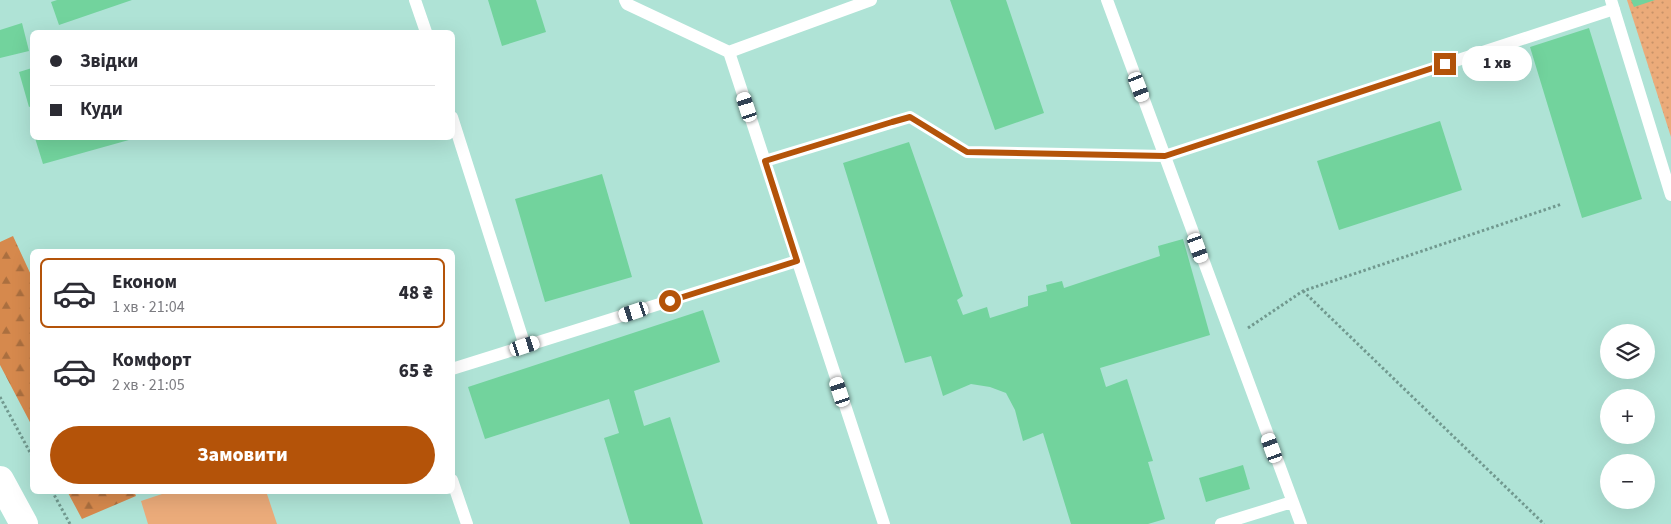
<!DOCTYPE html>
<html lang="uk">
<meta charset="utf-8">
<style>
body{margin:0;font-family:"Source Sans 3",sans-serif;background:#f7f7f7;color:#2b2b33;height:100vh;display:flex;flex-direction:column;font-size:19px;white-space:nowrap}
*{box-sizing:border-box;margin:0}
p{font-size:16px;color:#7c7c81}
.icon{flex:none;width:28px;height:28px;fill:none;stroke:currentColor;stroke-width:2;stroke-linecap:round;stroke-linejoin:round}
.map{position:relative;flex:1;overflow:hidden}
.panel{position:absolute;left:30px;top:249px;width:425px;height:245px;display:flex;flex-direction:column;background:#fff;border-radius:8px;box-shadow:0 5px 20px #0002}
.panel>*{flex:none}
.banner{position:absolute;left:30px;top:30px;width:425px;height:110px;border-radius:8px;box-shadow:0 5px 20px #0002;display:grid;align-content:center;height:110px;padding:0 20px;background:#fff}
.fabs{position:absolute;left:1600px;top:324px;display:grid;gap:10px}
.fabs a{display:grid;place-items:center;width:55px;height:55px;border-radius:50%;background:#fff;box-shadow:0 5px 20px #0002;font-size:25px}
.end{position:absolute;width:22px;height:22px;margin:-11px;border:6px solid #b45309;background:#fff;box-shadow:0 0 0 2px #fff}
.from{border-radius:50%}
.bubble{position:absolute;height:35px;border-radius:18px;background:#fff;box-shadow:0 5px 20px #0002;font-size:16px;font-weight:800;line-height:35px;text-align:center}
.car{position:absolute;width:15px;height:30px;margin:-15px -8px;border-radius:6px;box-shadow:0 0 4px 1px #0007;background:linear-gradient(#fff 24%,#345 0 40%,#fff 0 76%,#345 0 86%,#fff 0)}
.banner b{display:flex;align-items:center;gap:18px;height:48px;font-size:19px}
.banner b+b{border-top:1px solid #e1e1e2}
.banner i{width:12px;height:12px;background:#2b2b33}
ul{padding:9px 0 0;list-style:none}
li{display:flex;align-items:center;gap:15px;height:70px;margin:0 10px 8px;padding:0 10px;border:2px solid transparent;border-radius:8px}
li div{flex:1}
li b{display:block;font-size:19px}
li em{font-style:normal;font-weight:800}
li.current{border-color:#b45309}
li>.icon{width:45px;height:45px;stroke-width:1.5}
.action{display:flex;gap:10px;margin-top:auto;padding:10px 20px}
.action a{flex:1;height:58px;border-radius:30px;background:#b45309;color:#fff;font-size:20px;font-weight:800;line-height:58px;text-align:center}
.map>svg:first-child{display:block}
</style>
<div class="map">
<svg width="1671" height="524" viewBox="0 0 1671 524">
<defs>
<pattern id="forest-firs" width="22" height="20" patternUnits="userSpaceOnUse" patternTransform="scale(1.25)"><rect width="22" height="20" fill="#d6894d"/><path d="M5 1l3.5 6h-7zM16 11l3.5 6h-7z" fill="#ab6f3f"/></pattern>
<pattern id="park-dots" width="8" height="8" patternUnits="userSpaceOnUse" patternTransform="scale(1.25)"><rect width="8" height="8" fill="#ebab7a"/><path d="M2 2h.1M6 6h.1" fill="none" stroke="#c89268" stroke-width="1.8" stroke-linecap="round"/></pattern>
</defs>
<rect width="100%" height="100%" fill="#afe3d6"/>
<!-- forest -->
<path fill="url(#forest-firs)" d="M13 236 32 277V426L0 365V242Z
M67 491H134L136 496 82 519Z"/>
<!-- park -->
<path fill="url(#park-dots)" d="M1627 0H1671V137Z"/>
<!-- garden -->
<path fill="#ebab7a" d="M171 491H266L277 524H148L141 501Z"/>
<!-- building -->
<path fill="#72d39d" d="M57 0H132L59 25 51 2Z
M488 0H536L546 32 502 46Z
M950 0H1006L1044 113 995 130Z
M1631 0H1655L1634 7Z
M22 23 29 51 0 58V30Z
M1589 28 1642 199 1582 218 1530 47Z
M32 68V106L29 107 19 72Z
M1440 121 1462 190 1339 230 1317 161Z
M35 138H136L43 164Z
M909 142 963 296 957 300 963 315 987 307 990 318 1028 306V296L1047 291 1046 285 1062 281 1064 288 1160 256 1158 246 1183 239 1210 335 1100 368 1106 387 1127 379 1153 461 1148 462 1165 519 1148 524H1071L1043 433 1023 441 1015 410 1006 393 990 387 971 384 943 396 931 356 905 363 843 163Z
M602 174 632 277 545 302 515 199Z
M703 310 720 362 634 391 644 426 670 417 703 524H630L604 438 619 433 609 399 485 439 468 387Z
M1243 465 1250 489 1206 502 1199 478Z"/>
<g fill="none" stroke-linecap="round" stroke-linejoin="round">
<!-- path -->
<path stroke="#71998f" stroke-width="3" stroke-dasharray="2.5 2.5" stroke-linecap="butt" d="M1303 291 1544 524
M1248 328 1303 291 1562 204
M0 397 32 456
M52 491 70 524"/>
<!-- lane -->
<path stroke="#fff" stroke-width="12" d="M415 0 426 32
M625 0 627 4 729 52 884 524
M1107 0 1301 524
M1611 0 1671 195
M729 52 871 0
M452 117 525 346
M765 161 910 117 967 152 1165 156 1614 9
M452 369 797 261
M452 480 467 524
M1221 524 1292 502"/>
<!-- secondary -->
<path stroke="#fff" stroke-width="28" d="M0 480 24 524"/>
</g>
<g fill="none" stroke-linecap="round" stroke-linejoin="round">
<!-- route -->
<path stroke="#b45309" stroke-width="6" d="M670 301 797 261 765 161 892 122 910 117 967 152 1165 156 1445 64"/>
</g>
</svg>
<div class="fabs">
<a><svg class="icon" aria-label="layers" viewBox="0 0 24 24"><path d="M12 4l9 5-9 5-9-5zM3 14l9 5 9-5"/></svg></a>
<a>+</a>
<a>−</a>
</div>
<i class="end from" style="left:670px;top:301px"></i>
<i class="end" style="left:1445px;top:64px"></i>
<div class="bubble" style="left:1462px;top:46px;width:70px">1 хв</div>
<i class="car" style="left:1139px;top:87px;rotate:159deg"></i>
<i class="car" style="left:747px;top:107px;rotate:342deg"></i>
<i class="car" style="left:1198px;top:248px;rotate:160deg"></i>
<i class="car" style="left:634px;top:312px;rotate:252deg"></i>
<i class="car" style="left:525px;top:346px;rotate:72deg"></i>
<i class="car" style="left:840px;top:392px;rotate:342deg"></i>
<i class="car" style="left:1272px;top:448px;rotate:340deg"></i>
<div class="banner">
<b><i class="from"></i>Звідки</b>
<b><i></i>Куди</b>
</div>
<section class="panel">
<ul>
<li class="current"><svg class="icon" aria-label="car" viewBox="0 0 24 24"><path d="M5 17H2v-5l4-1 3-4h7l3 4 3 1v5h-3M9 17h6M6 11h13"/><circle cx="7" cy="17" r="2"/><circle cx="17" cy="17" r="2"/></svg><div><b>Економ</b><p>1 хв · 21:04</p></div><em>48 ₴</em></li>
<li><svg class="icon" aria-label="car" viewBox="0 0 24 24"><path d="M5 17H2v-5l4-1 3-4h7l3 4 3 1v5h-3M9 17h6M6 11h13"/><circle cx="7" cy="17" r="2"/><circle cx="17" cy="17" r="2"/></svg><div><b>Комфорт</b><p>2 хв · 21:05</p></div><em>65 ₴</em></li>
</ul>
<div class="action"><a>Замовити</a></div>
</section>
</div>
